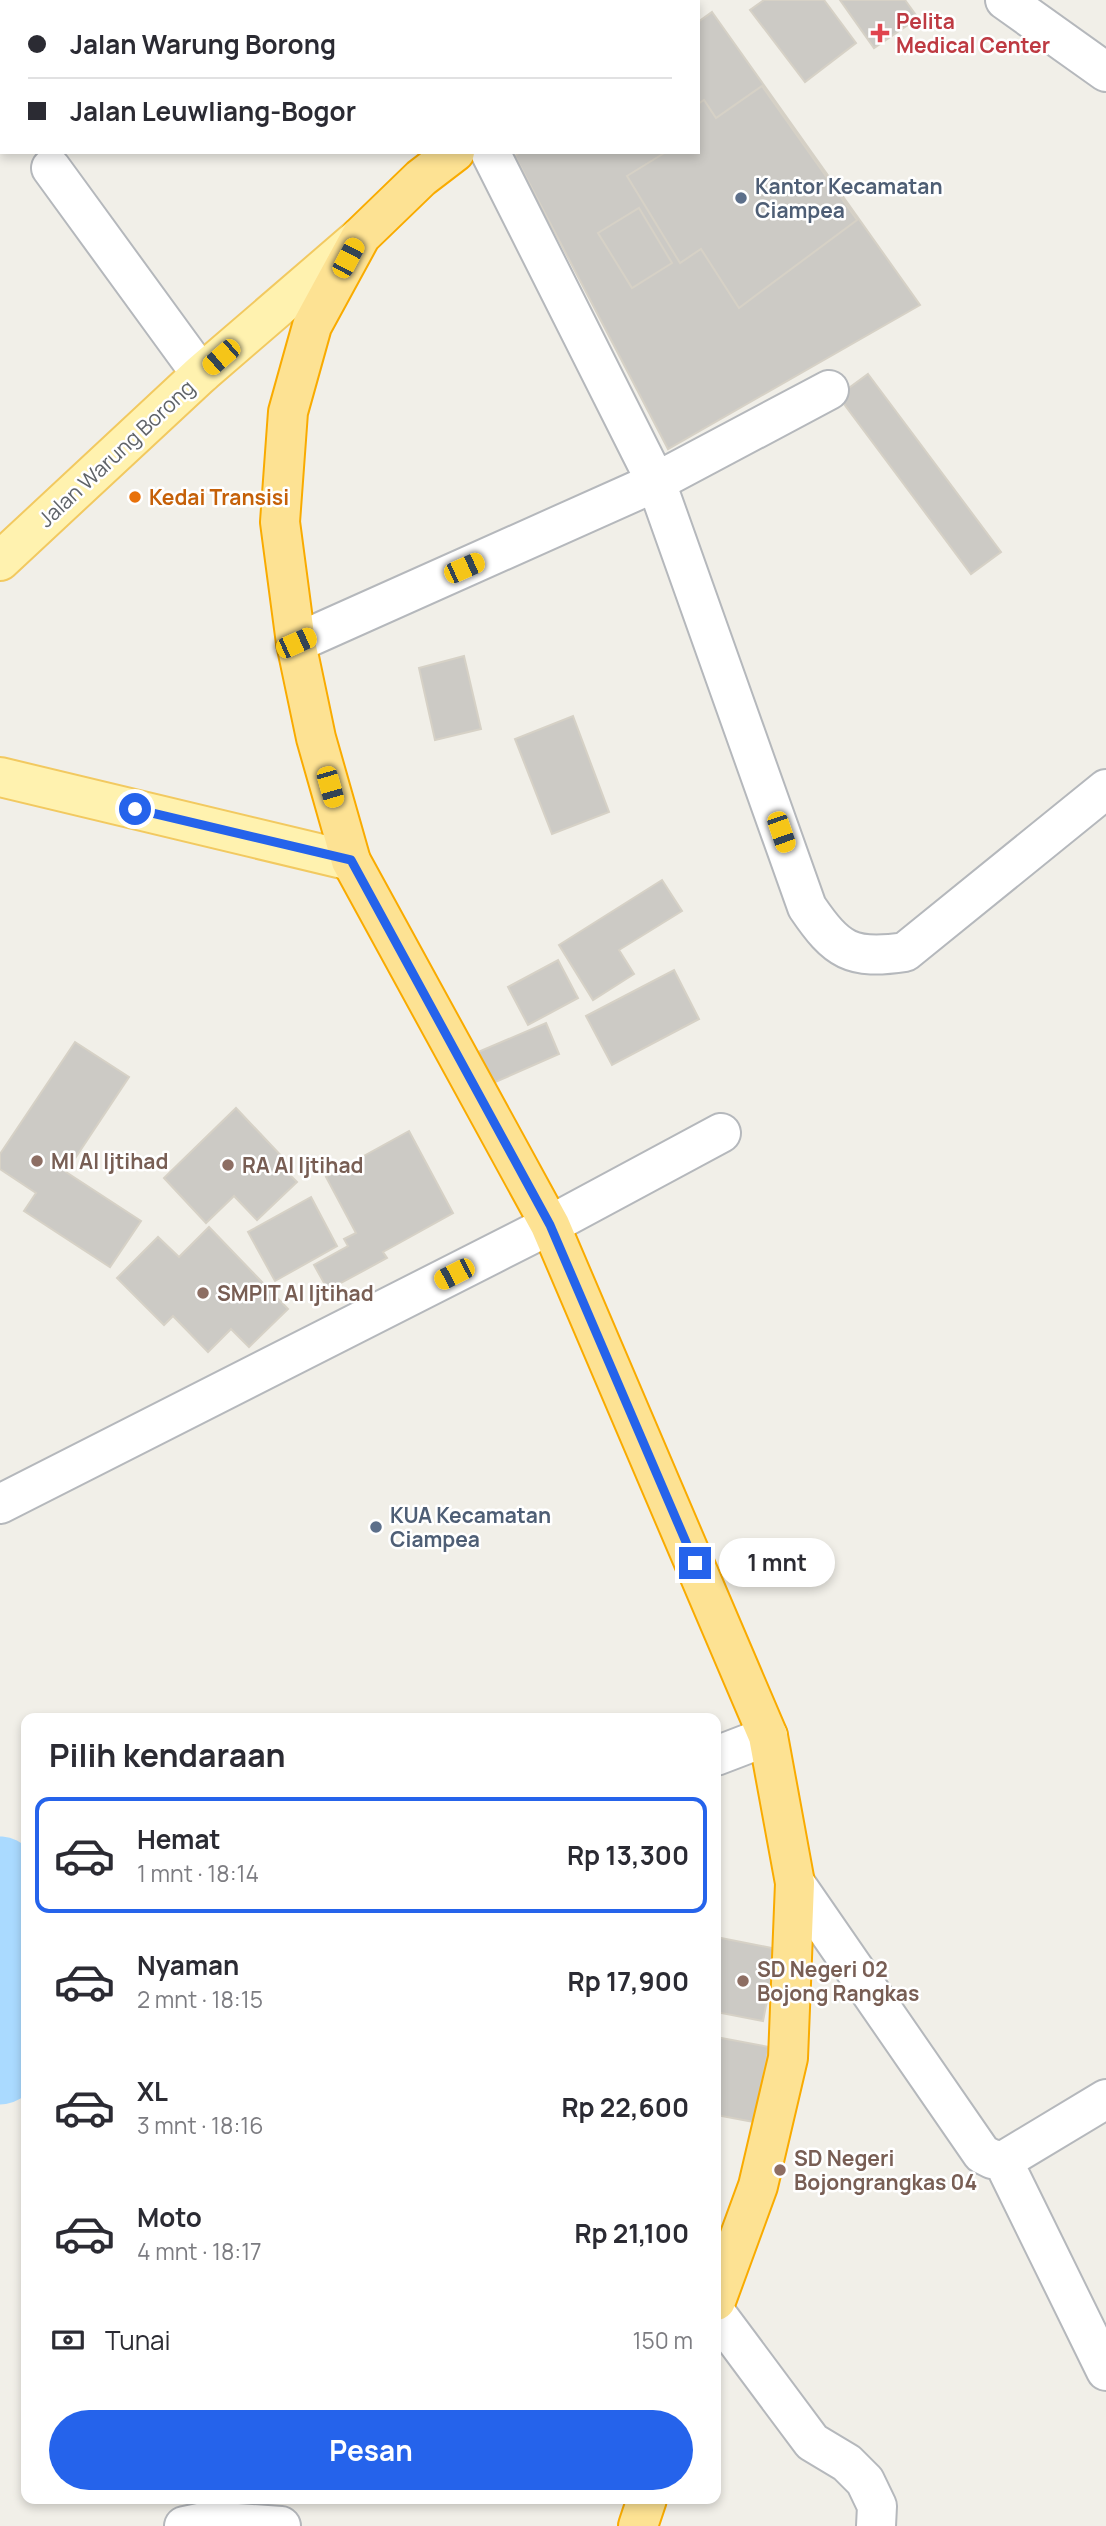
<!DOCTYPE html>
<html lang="id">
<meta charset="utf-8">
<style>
body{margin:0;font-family:Manrope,sans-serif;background:#f2f2f3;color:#2b2b33;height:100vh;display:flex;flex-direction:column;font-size:26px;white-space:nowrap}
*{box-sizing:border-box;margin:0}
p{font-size:23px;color:#7c7c81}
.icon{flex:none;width:38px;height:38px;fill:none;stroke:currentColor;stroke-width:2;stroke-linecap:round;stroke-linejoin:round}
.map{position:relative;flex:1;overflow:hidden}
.drawer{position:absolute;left:21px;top:1713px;width:700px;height:791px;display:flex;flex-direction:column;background:#fff;border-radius:14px;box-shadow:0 4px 10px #0003}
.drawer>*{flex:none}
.banner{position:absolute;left:0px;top:0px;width:700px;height:154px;box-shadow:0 4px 10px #0003;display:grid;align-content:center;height:154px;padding:0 28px;background:#fff}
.end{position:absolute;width:32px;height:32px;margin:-16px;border:9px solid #2563eb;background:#fff;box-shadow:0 0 0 4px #fff}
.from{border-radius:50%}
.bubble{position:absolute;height:49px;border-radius:24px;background:#fff;box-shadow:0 4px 10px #0003;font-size:23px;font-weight:700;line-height:49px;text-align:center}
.car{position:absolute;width:21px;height:42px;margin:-21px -10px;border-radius:9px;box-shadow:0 0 5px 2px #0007;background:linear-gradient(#f5c518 24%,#345 0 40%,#f5c518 0 76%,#345 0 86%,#f5c518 0)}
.banner b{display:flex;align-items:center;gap:24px;height:66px;font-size:26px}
.banner b+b{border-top:2px solid #e1e1e2}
.banner i{width:18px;height:18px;background:#2b2b33}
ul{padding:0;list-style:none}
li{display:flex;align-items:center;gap:21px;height:116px;margin:0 14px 10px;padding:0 14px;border:4px solid transparent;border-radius:14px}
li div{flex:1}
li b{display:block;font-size:26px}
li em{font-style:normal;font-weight:700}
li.on{border-color:#2563eb}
li>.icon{width:63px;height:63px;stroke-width:1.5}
h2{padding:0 28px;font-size:32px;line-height:84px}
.pay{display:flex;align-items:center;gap:18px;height:77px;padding:0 28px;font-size:26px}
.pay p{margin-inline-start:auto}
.action{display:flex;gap:14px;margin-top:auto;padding:14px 28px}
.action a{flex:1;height:80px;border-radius:42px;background:#2563eb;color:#fff;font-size:28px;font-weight:700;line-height:80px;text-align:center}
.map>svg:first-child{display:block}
</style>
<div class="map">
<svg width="1106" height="2526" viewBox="0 0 1106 2526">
<rect width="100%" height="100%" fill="#f1efe8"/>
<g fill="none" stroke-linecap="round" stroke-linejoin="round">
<!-- river -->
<path stroke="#aadaff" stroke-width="77" d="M0 1875 26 1951
M0 2066 26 1958"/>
</g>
<!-- building -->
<path fill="#cccac5" stroke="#d6d1c6" stroke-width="2" d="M764 0H824L856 43 805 82 750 10Z
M840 0H905L918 18 874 48Z
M712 12 920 305 668 449 515 156 520 152H698V22Z
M762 86 857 220 739 308 701 249 680 263 627 176 666 152H698V104L704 100 716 118Z
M639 208 672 263 632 288 598 233Z
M868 374 1001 552 971 574 838 396Z
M464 656 481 729 435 740 419 668Z
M573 716 609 812 552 834 515 739Z
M662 880 682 911 619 950 634 974 593 1000 559 945Z
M558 960 578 998 528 1025 508 987Z
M674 970 699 1019 612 1065 586 1016Z
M546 1023 559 1054 484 1087 471 1055Z
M75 1042 129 1077 66 1172 141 1221 110 1267 24 1211 36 1193 0 1169V1154Z
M236 1108 287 1162 282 1167 297 1182 257 1220 234 1196 206 1223 164 1178Z
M409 1131 453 1213 383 1252 387 1258 328 1290 314 1265 348 1246 344 1239 356 1233 326 1177Z
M311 1197 337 1246 275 1281 248 1232Z
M209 1227 288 1309 249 1347 231 1329 208 1352 173 1316 164 1325 117 1278 158 1237 179 1257Z
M716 1937 777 1949 763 2021 716 2012Z
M716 2037 769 2047 754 2122 716 2115Z"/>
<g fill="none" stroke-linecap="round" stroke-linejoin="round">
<!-- minor casing -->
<g stroke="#b5b8bc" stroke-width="42">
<path id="minor" d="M1005 0 1106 72
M490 152 656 482 807 907C837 951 851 960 905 952L1106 789
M51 168 201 374
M296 643 656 482 829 390
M0 1504 550 1225 721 1133
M716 1756 768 1736
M795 1883 982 2154 992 2159 1003 2161 1106 2099
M1003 2161 1106 2371
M716 2313 812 2442 847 2463 865 2481 877 2506 876 2526
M184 2526 208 2521 281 2526"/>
</g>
<!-- major casing -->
<g stroke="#f2c960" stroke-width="42">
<path id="major" d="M0 561 201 374 360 237
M0 777 351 861"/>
</g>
<!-- highway casing -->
<g stroke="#f9ab00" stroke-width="42">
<path id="highway" d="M648 2 650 0
M455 152 421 178 361 236 312 326 288 412 280 522 296 643 316 738 351 861 550 1225 768 1736 795 1883 788 2058 758 2186 716 2301
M638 2526 647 2499"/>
</g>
<!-- minor -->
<use href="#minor" stroke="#fff" stroke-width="38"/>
<!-- major -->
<use href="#major" stroke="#fff2af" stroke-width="38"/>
<!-- highway -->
<use href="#highway" stroke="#fde293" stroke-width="38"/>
</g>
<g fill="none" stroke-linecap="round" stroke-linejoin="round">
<!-- route -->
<path stroke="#2563eb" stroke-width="9" d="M135 809 351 860 550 1225 695 1563"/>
</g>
<!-- markers -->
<path fill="#e0444e" stroke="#fff" stroke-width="2.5" d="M876.5 22.5h7v7h7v7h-7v7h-7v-7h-7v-7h7z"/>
<g fill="#5c6f8a" stroke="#fff" stroke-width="2.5">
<circle cx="741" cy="198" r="7"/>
<circle cx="376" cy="1527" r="7"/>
</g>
<circle fill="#e8710a" stroke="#fff" stroke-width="2.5" cx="135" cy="497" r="7"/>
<g fill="#8d6e63" stroke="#fff" stroke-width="2.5">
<circle cx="37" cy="1161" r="7"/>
<circle cx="228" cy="1165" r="7"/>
<circle cx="203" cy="1293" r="7"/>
<circle cx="743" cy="1981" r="7"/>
<circle cx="780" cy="2170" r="7"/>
</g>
<g text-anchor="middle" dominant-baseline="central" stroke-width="5" stroke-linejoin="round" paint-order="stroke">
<!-- health labels -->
<g font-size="21" font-weight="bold" fill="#be3a42" stroke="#fff" text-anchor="start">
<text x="896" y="21">Pelita<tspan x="896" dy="24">Medical Center</tspan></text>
</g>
<!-- service labels -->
<g font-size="21" font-weight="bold" fill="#4e5e75" stroke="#fff" text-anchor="start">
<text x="755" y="186">Kantor Kecamatan<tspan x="755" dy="24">Ciampea</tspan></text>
<text x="390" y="1515">KUA Kecamatan<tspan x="390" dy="24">Ciampea</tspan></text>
</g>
<!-- street labels -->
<g font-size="21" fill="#5f6368" stroke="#fff">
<text transform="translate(116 453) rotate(-43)">Jalan Warung Borong</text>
</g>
<!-- food labels -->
<g font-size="21" font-weight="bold" fill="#c56008" stroke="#fff" text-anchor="start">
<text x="149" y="497">Kedai Transisi</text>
</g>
<!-- education labels -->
<g font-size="21" font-weight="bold" fill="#785e54" stroke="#fff" text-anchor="start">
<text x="51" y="1161">MI Al Ijtihad</text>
<text x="242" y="1165">RA Al Ijtihad</text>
<text x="217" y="1293">SMPIT Al Ijtihad</text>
<text x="757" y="1969">SD Negeri 02<tspan x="757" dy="24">Bojong Rangkas</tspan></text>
<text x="794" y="2158">SD Negeri<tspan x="794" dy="24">Bojongrangkas 04</tspan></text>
</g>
</g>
</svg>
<i class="end from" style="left:135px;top:809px"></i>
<i class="end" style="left:695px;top:1563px"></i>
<div class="bubble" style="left:719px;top:1538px;width:116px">1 mnt</div>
<i class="car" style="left:348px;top:258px;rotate:28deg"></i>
<i class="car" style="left:221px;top:357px;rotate:229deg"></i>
<i class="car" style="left:464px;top:568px;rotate:66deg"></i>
<i class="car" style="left:296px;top:643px;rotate:66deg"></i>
<i class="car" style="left:330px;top:787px;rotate:164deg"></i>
<i class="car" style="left:781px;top:832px;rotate:161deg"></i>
<i class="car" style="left:454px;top:1274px;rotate:243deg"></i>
<div class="banner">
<b><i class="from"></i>Jalan Warung Borong</b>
<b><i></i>Jalan Leuwliang-Bogor</b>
</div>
<section class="drawer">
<h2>Pilih kendaraan</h2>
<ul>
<li class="on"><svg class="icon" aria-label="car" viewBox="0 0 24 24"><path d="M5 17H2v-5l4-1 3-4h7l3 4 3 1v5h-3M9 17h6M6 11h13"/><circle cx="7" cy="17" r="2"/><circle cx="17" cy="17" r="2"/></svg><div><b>Hemat</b><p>1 mnt · 18:14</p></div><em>Rp 13,300</em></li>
<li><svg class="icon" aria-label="car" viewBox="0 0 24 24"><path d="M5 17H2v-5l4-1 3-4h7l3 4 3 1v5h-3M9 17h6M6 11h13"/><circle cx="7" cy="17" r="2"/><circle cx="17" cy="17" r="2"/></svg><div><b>Nyaman</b><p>2 mnt · 18:15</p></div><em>Rp 17,900</em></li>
<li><svg class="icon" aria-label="car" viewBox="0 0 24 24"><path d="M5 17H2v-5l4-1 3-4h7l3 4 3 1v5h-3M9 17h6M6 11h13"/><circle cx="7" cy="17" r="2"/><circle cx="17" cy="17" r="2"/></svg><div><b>XL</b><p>3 mnt · 18:16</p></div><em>Rp 22,600</em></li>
<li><svg class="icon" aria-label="car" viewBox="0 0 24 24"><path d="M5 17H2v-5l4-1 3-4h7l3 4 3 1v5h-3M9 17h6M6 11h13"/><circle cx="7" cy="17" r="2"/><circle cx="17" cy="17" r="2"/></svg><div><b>Moto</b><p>4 mnt · 18:17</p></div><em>Rp 21,100</em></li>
</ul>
<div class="pay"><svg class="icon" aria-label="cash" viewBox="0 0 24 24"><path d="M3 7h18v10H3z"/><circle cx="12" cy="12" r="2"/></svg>Tunai<p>150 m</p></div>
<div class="action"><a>Pesan</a></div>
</section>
</div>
